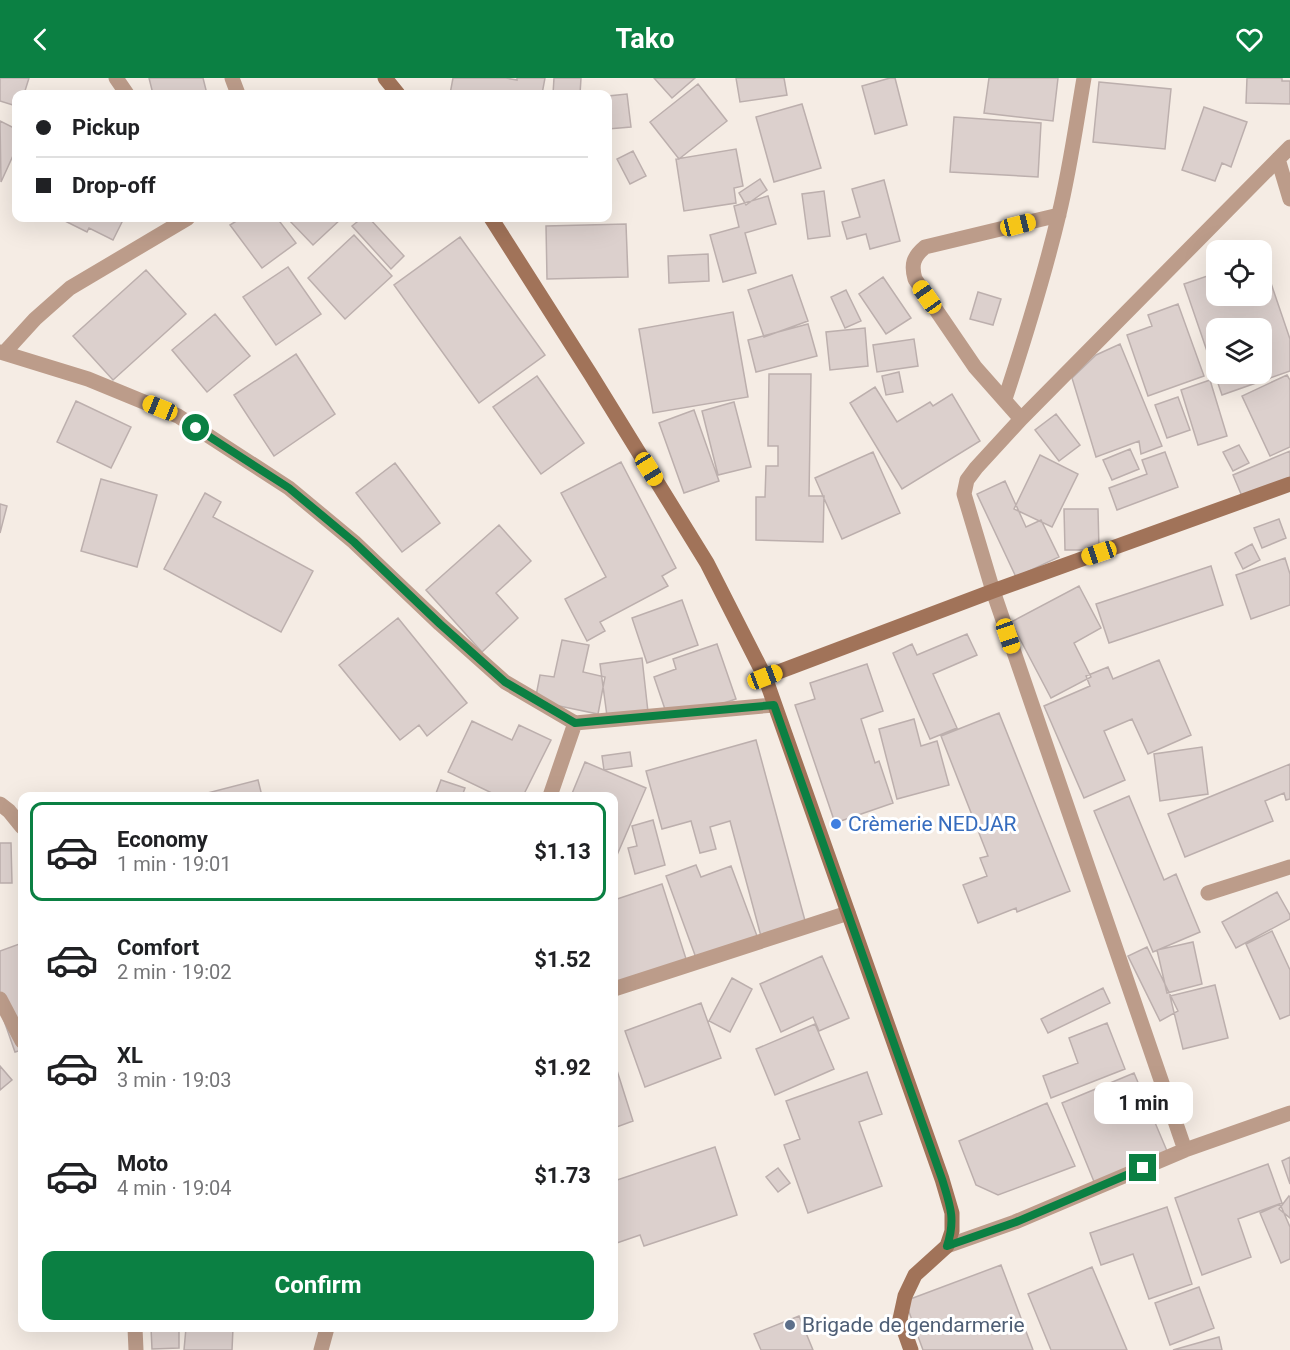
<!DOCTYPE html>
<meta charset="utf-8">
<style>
body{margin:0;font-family:Roboto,sans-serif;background:#f2f2f2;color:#202124;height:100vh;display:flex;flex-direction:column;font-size:22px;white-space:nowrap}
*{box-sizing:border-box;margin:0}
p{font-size:20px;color:#757577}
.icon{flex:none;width:33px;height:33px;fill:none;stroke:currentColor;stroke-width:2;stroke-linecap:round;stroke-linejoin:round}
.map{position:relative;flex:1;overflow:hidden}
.details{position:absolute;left:18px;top:714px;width:600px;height:540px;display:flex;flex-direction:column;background:#fff;border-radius:12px;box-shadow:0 6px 24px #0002}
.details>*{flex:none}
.guide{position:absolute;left:12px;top:12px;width:600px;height:132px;border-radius:12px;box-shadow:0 6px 24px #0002;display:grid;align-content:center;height:132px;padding:0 24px;background:#fff}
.fabs{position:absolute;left:1206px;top:162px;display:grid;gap:12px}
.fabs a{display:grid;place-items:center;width:66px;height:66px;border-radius:12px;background:#fff;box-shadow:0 6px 24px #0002;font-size:30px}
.end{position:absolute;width:27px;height:27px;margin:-14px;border:8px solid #0b8043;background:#fff;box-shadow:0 0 0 3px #fff}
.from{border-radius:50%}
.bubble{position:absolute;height:42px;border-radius:12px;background:#fff;box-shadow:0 6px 24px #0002;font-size:20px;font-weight:700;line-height:42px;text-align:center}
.car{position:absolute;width:18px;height:36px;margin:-18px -9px;border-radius:8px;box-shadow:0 0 4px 2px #0007;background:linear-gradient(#f5c518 24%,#345 0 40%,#f5c518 0 76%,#345 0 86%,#f5c518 0)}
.guide b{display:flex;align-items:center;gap:21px;height:57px;font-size:22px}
.guide b+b{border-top:2px solid #e0e0e0}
.guide i{width:15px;height:15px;background:#202124}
ul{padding:10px 0 0;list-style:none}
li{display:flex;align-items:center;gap:18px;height:99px;margin:0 12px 9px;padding:0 12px;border:3px solid transparent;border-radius:12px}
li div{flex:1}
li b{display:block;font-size:22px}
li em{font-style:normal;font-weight:700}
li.current{border-color:#0b8043}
li>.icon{width:54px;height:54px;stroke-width:1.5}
.action{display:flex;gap:12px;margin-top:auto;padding:12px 24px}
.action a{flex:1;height:69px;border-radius:12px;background:#0b8043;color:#fff;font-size:24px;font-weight:700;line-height:69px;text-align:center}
header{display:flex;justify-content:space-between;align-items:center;height:78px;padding:0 24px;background:#0b8043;color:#fff;font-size:27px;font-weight:700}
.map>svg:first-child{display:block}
</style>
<header><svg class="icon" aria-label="back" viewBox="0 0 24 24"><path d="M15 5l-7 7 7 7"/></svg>Tako<svg class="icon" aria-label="heart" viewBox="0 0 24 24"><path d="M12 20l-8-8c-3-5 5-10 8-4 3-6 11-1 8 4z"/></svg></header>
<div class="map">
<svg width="1290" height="1272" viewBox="0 0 1290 1272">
<rect width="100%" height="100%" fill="#f5ece4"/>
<!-- building -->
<path fill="#dcd0cd" stroke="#bcafad" stroke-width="1.5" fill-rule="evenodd" d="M0 0H29L24 16H16V28L0 23Z
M149 0H203L207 16H153Z
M453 0H506L517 2V0H545L542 16H450Z
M554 0H581L580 16H553Z
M654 0H695L672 20Z
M736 0H784L787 17 740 24Z
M890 0H895L907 47 875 56 862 8Z
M989 0H1058L1053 43 984 35Z
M1247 0H1282V3H1290V26L1246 25Z
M1099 4 1171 11 1165 71 1093 64Z
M698 6 727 43 679 81 650 44Z
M627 16 631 49 608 51V18Z
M802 26 821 90 774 104 756 39Z
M1204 29 1247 44 1231 89 1222 85 1215 103 1182 92Z
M954 39 1041 45 1038 99 950 94Z
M0 43 16 51V71L1 104Z
M736 71 743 108 734 110 736 125 684 133 676 81Z
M633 73 646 98 630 106 617 81Z
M760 101 767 112 746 127 739 115Z
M884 102 900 163 870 171 866 156 847 161 842 144 860 139 852 111Z
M824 113 830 158 808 161 802 116Z
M768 118 776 146 745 155 756 195 723 204 710 157 739 149 734 128Z
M59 140H124L113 162 89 150 87 154Z
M241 140H277L296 165 262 190 230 147Z
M287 140H342L313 167Z
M362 140H369L404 178 391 191 352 148Z
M626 146 628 199 547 201 546 148Z
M354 157 392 198 345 241 308 200Z
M460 159 545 277 479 325 394 207Z
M708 176 709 203 669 205 668 178Z
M1262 179 1290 261V293L1222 317 1184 206 1216 195V218H1262ZM1216 250H1262V296H1216Z
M288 189 321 236 276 267 243 219Z
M146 192 186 236 113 302 73 258Z
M792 197 808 243 764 259 748 212Z
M883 199 911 240 886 256 859 216Z
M846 212 861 243 845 250 831 219Z
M978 214 1001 221 993 247 970 241Z
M1178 226 1204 298 1148 318 1127 257 1152 248 1148 237Z
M733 234 748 319 653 335 639 251Z
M215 236 250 278 207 314 172 272Z
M808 246 817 278 756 294 748 262Z
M865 250 868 288 830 292 826 254Z
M914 261 918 288 877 294 873 267Z
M1120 266 1162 368 1141 376 1139 363 1096 379 1072 300 1096 277Z
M296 276 335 336 274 378 234 317Z
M899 294 903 314 886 317 882 298Z
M769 296H811L809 418H824L823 464 756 462V419H765L766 388H778V368H768Z
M1287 297 1290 302V369L1270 378 1242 318Z
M537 298 584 365 541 396 493 329Z
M1210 302 1227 358 1198 367 1181 312Z
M875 309 897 344 930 324 933 328 952 316 980 363 902 411 850 325Z
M1178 319 1190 352 1167 360 1155 327Z
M76 323 131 349 111 390 57 364Z
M734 324 751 389 718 397 702 333Z
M694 332 719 403 684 415 659 345Z
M1056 336 1080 367 1059 383 1035 352Z
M1239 367 1249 385 1233 393 1223 374Z
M1130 371 1139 391 1112 402 1103 382Z
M1290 373V404L1244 423 1233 397Z
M873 374 900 435 842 461 815 400Z
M1165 374 1178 409 1117 432 1109 410 1147 396 1142 382Z
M1040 377 1078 396 1052 449 1014 431Z
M621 384 676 490 662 498 668 508 600 544 605 553 587 563 565 521 606 499 561 415Z
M395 385 440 445 402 474 356 415Z
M101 401 157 417 137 489 81 473Z
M1005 403 1026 449 1041 442 1059 479 1016 499 977 416Z
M205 415 221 424 213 439 313 493 281 554 164 491Z
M0 426 7 428 0 455Z
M1064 431H1098L1099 472H1065Z
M1279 441 1286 460 1262 470 1254 450Z
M499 447 531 483 496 515 518 540 482 574 426 512Z
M1252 466 1260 482 1243 491 1235 475Z
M1285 480 1290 496V527L1251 541 1236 497Z
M1211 488 1223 527 1109 565 1096 526Z
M1079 508 1101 550 1074 565 1091 599 1051 620 1011 544Z
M682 522 698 567 647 585 632 540Z
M398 540 467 625 427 658 419 647 400 662 339 587Z
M967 556 977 577 933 596 957 650 930 661 893 575 912 566 917 577Z
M562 562 589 567 583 594 605 599 598 636 535 623 540 597 554 599Z
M717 566 736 621 669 643 654 599 676 591 673 581Z
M642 580 648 634 607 638 600 586Z
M1159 582 1191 657 1148 676 1132 641 1104 653 1125 702 1084 720 1044 628 1090 608 1086 598 1108 589 1113 601Z
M867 586 883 633 861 641 875 685 879 683 893 725 835 745 795 627 815 621 810 605Z
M999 635 1070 813 1017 834 1016 830 978 845 963 807 987 798 980 780 988 778 941 658Z
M914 641 921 668 937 663 949 707 897 721 879 651Z
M472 643 512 662 519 647 551 662 523 718H498L448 694Z
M756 662 807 850 762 862 730 743 710 749 716 771 700 775 691 743 662 751 646 693Z
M1202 669 1208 716 1160 723 1154 676Z
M630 674 632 688 604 692 602 678Z
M585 684 646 710 614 784V718H571Z
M1290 686V721L1286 722 1284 715 1265 723 1273 743 1185 779 1168 736Z
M258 702 262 718H196Z
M441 702 465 710 462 718H435Z
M1129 718 1164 802 1176 796 1200 854 1153 874 1094 733Z
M653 742 665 787 635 796 628 770 637 768 632 748Z
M0 765H11L12 805H0Z
M696 787 701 799 731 788 760 866 699 888 666 798Z
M662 806 688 887 614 911V822Z
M1277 814 1290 837V841L1236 870 1222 844Z
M1272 853 1290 892V937L1280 941 1246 866Z
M1193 864 1202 906 1167 915 1157 872Z
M22 865V972L15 974 0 931V873Z
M1147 869 1178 933 1160 943 1128 878Z
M822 878 849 940 819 953 813 939 781 954 760 906Z
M732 900 752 911 730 954 709 943Z
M1215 907 1228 960 1183 971 1170 918Z
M1103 910 1110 925 1048 955 1041 941Z
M701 925 721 980 645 1009 625 953Z
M1107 945 1125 991 1051 1020 1043 998 1078 985 1069 960Z
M815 946 834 991 775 1017 756 971Z
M614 983 633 1043 614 1050Z
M0 988 12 1002 0 1012Z
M867 994 882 1036 859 1044 882 1108 808 1135 784 1067 800 1061 786 1023Z
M1134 995 1170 1080 1097 1111 1062 1025Z
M1047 1025 1075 1088 998 1117 976 1107 959 1063Z
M715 1069 737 1137 644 1168 640 1157 614 1166V1103Z
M1290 1079V1106L1282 1083Z
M1268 1086 1282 1125 1238 1141 1251 1179 1202 1197 1175 1120Z
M778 1090 790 1105 778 1114 766 1099Z
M1289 1118 1290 1119V1140L1279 1131Z
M1280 1126 1290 1149V1181L1281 1185 1260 1135Z
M1167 1129 1192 1206 1149 1221 1133 1176 1101 1187 1090 1155Z
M1001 1187 1033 1272H923L905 1223Z
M1092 1189 1127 1272H1051L1028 1216Z
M1199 1209 1214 1250 1170 1267 1155 1225Z
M799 1238 813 1272H761L754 1256Z
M151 1250H179V1270L152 1271Z
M186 1250H233L232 1272H184Z
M1219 1259 1222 1272H1173Z"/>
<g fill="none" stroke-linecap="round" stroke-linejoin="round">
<!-- street -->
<path stroke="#bc9c8a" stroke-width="15" d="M116 0 127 16
M232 0 238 16
M1278 81 1290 121
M0 274 88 301 178 338 289 410 354 464 440 546 505 604 575 645
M4 275 35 241 70 210 188 140
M1005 321C1025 260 1044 199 1059 136 1070 91 1076 46 1084 0
M1021 341 975 289 915 201C911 187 913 179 925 169L1059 137
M550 718 575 645 774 627
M0 726 9 733 22 749
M1208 815 1290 789
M614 911 848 835
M0 921 22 963
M1185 1072 993 513 964 416 967 402 976 390 1021 341 1290 69
M947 1168 1015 1144 1185 1072 1290 1035
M135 1250 136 1272
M321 1272 327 1250"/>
<!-- secondary -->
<path stroke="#a17359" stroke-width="15" d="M385 0 398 16
M491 140 591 297 707 485 765 599 942 1101 952 1135V1153L947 1168 915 1197 905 1218 900 1241 911 1272
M765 599 993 513 1290 406"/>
</g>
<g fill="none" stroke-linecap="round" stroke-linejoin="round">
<!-- route -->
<path stroke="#0b8043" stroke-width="8" d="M196 350 289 410 354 464 440 546 505 604 575 645 774 627 942 1101C950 1127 956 1141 947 1168L1016 1144 1143 1090"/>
</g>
<!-- markers -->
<circle fill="#3f7fe0" stroke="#fff" stroke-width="2" cx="836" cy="746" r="6"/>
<circle fill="#5c6f8a" stroke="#fff" stroke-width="2" cx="790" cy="1247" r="6"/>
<g text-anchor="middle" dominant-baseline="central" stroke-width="6" stroke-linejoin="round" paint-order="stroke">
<!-- shop labels -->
<g font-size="21" fill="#366cbe" stroke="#fff" text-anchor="start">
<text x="848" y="746">Crèmerie NEDJAR</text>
</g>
<!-- service labels -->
<g font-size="21" fill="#4e5e75" stroke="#fff" text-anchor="start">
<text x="802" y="1247">Brigade de gendarmerie</text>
</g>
</g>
</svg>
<div class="fabs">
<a><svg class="icon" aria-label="locate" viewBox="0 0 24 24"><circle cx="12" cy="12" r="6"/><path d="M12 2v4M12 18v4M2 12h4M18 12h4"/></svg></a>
<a><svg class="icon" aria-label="layers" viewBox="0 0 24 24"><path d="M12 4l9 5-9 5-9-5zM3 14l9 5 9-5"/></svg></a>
</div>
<i class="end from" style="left:196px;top:350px"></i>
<i class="end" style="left:1143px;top:1090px"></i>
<div class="bubble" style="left:1094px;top:1004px;width:99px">1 min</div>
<i class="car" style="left:1018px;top:147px;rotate:76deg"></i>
<i class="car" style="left:927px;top:219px;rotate:325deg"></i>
<i class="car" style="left:160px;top:330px;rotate:292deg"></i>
<i class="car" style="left:649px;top:391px;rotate:148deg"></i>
<i class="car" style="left:1099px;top:475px;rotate:251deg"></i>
<i class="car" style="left:1008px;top:558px;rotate:161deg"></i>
<i class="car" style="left:765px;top:599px;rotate:69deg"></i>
<div class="guide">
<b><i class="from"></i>Pickup</b>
<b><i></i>Drop-off</b>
</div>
<section class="details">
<ul>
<li class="current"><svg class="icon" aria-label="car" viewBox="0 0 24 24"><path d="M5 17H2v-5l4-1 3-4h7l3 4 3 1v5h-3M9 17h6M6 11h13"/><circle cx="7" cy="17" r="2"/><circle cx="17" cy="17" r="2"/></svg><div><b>Economy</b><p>1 min · 19:01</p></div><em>$1.13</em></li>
<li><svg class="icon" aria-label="car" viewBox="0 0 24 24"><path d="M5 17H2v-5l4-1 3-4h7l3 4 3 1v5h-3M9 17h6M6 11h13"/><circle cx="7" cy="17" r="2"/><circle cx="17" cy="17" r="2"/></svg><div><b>Comfort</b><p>2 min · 19:02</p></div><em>$1.52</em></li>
<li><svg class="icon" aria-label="car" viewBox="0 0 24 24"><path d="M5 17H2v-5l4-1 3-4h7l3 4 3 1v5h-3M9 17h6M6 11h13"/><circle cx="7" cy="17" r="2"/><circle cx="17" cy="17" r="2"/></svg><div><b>XL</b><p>3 min · 19:03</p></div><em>$1.92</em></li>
<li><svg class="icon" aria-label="car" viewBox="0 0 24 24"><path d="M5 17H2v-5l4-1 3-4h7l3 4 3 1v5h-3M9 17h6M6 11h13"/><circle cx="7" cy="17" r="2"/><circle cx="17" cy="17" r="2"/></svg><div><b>Moto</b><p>4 min · 19:04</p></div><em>$1.73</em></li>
</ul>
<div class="action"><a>Confirm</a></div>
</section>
</div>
